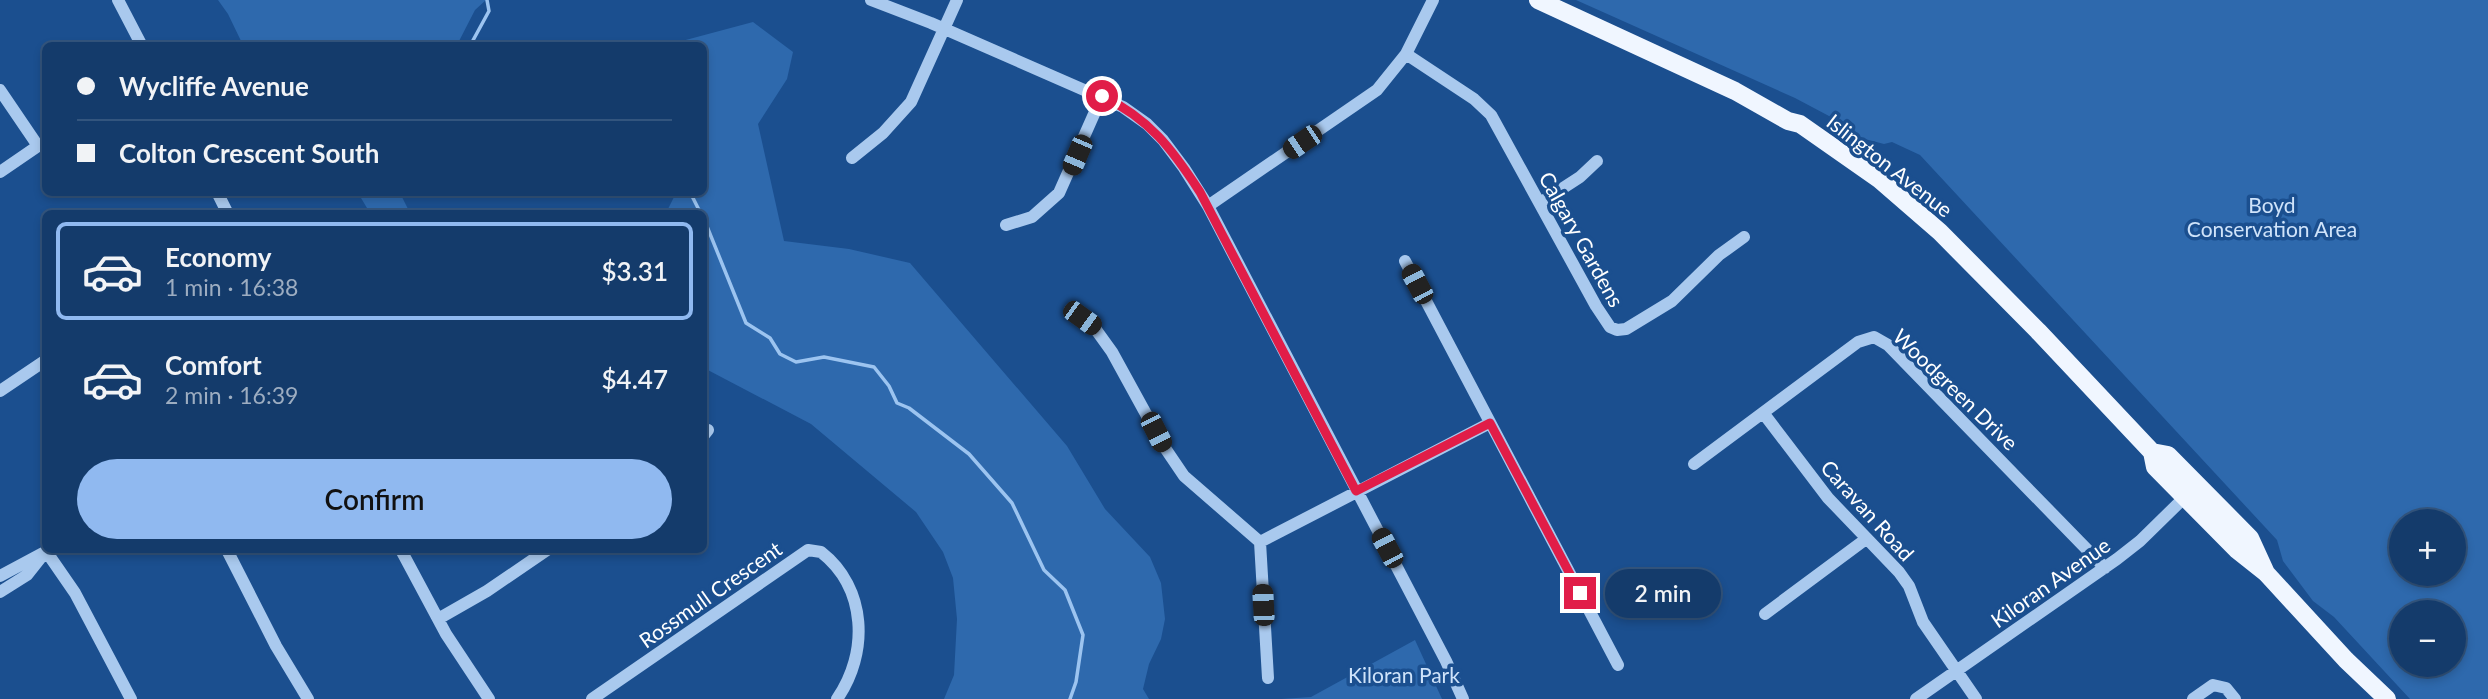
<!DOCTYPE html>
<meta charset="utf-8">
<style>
body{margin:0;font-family:Lato,sans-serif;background:#1d4271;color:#f1f3f6;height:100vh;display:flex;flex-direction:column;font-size:26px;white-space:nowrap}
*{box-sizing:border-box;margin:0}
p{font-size:23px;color:#9dadc1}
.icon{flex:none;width:38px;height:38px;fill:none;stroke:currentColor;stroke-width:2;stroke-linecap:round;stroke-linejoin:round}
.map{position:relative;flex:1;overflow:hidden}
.sheet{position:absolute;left:42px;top:210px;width:665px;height:343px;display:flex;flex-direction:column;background:#143b6b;border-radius:10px;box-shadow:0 4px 10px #0003,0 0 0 2px #33557e}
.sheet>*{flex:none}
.banner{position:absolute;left:42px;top:42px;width:665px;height:154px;border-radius:10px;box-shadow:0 4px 10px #0003,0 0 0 2px #33557e;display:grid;align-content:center;height:154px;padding:0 35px;background:#143b6b}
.buttons{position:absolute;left:2389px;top:509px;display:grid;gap:14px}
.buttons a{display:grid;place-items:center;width:77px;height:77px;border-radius:50%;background:#143b6b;box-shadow:0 4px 10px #0003,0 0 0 2px #33557e;font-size:35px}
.end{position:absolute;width:32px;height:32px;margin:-16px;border:9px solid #e11d48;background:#fff;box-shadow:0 0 0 4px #fff}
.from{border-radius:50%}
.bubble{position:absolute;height:49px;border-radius:24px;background:#143b6b;box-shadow:0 4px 10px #0003,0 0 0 2px #33557e;font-size:23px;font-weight:600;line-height:49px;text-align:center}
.car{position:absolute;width:21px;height:42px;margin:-21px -10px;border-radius:9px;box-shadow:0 0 5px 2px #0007;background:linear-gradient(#222 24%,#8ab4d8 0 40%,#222 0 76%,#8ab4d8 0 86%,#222 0)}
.banner b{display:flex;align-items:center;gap:24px;height:66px;font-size:26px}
.banner b+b{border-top:2px solid #33557e}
.banner i{width:18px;height:18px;background:#f1f3f6}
ul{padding:12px 0 0;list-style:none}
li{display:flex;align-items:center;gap:21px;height:98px;margin:0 14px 10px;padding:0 21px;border:4px solid transparent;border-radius:10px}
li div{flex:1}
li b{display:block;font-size:26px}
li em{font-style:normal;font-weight:600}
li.active{border-color:#90b9f0}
li>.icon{width:63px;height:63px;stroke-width:1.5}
.action{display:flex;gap:14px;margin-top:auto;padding:14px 35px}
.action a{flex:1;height:80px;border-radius:42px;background:#90b9f0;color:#111;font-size:28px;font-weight:600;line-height:80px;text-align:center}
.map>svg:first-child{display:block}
</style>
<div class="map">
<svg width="2488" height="699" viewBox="0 0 2488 699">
<rect width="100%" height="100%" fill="#1b4f8f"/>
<!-- green -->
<path fill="#2e69ad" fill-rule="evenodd" d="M218 0H486L475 10 457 45 240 46 242 43 228 14Z
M1576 0H2488V699H2410L2334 617 2313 601 2283 561 2277 540 1920 155 1892 142 1884 144 1861 138 1829 116 1795 98ZM2401 522H2454V574H2401ZM2401 612H2454V665H2401Z
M753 22 793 52 787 79 758 124 784 241 849 249 910 263 1067 446 1105 509 1150 557 1161 583 1165 619 1161 639 1149 664 1143 689 1149 699H944L954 675 957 619 953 578 943 552 916 512 811 424 704 368V214L666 213 676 193 704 192V46L667 45Z
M358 193H400L410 213H370Z
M1415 640 1442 699H1281L1311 697Z"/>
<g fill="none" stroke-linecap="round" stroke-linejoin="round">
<!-- stream -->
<path stroke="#9cc4f0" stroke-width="3.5" d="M472 46 471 44 489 11 487 0
M690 192 701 214
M704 219 746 323 770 338 780 354 796 362 824 357 874 367 889 386 897 403 909 408 969 454 1012 503 1044 570 1065 590 1083 635 1076 682 1070 699"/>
<!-- minor -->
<path stroke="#a9c9ee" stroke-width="12" d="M118 0 142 46
M871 0 931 23 1123 107 1147 124 1163 140 1184 168 1208 206 1446 661 1463 699
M1406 54 1474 99 1491 115 1596 306 1610 327 1617 330 1626 329 1672 301 1719 255 1744 237
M0 90 38 146 0 172
M852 158 883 133 911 102 957 0
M217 192 228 214
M1540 203 1580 177 1597 161
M1208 206 1377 90 1406 54 1433 0
M1006 225 1032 217 1059 193 1102 96
M1405 261 1618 665
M1070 310 1094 327 1112 352 1163 445 1184 476 1260 542
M0 391 46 360
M1764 414 1828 498 1899 572 1909 586 1923 622 1976 699
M704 435 708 430
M1694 464 1858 342 1874 337 1888 345 2105 568
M1260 542 1490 423
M1260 542 1268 678
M227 550 276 646 308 699
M401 550 446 634 489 699
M46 551 75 593 131 699
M0 576 43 553
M0 592 27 575 46 551
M1765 614 1866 539
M438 619 487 591 547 550
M592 699 808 550 821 552C867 588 869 653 837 699
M1916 699 2117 559 2140 541 2189 493
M2193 699 2213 685 2226 688 2235 699"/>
<!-- major -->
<path stroke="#f0f6ff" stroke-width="18" d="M1538 0 1735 91 1788 121 1800 124 1880 180 1940 232 2038 331 2152 452 2168 455 2250 538 2266 573
M2152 452 2155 467 2237 550 2266 573 2346 660 2387 699"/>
</g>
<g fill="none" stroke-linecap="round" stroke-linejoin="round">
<!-- route -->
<path stroke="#e11d48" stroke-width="9" d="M1102 96C1150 119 1172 149 1200 192L1356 491 1490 423 1580 593"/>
</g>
<g text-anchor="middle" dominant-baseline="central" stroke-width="7" stroke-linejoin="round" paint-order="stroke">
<!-- street labels -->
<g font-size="21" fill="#fff" stroke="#1b4f8f">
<text transform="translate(1890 165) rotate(38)">Islington Avenue</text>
<text transform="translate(1582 239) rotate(61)">Calgary Gardens</text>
<text transform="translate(1956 389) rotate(44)">Woodgreen Drive</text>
<text transform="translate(1868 510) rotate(48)">Caravan Road</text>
<text transform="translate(2050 582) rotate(-35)">Kiloran Avenue</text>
<text transform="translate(710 594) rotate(-35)">Rossmull Crescent</text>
</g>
<!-- park labels -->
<g font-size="21" fill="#cfe3fa" stroke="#1b4f8f">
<text x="2272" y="204">Boyd<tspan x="2272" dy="24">Conservation Area</tspan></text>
<text x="1404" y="674">Kiloran Park</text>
</g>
</g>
</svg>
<div class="buttons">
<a>+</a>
<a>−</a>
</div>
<i class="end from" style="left:1102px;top:96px"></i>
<i class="end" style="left:1580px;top:593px"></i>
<div class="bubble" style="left:1605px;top:569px;width:116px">2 min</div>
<i class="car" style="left:1302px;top:142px;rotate:236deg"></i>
<i class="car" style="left:1077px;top:155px;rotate:203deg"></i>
<i class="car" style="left:1417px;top:284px;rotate:332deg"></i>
<i class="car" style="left:1082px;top:318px;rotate:126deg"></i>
<i class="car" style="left:1156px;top:432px;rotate:153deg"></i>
<i class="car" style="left:1387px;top:548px;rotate:332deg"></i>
<i class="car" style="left:1263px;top:605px;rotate:357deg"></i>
<div class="banner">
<b><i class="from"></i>Wycliffe Avenue</b>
<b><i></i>Colton Crescent South</b>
</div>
<section class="sheet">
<ul>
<li class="active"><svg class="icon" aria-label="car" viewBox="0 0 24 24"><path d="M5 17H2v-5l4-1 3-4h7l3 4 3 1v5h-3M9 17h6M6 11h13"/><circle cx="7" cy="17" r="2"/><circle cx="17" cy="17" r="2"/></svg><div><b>Economy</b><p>1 min · 16:38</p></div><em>$3.31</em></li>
<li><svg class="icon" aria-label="car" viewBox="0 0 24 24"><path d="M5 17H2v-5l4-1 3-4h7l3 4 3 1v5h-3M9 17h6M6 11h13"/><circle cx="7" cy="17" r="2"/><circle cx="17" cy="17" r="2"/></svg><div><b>Comfort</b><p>2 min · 16:39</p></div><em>$4.47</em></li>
</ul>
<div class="action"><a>Confirm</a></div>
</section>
</div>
